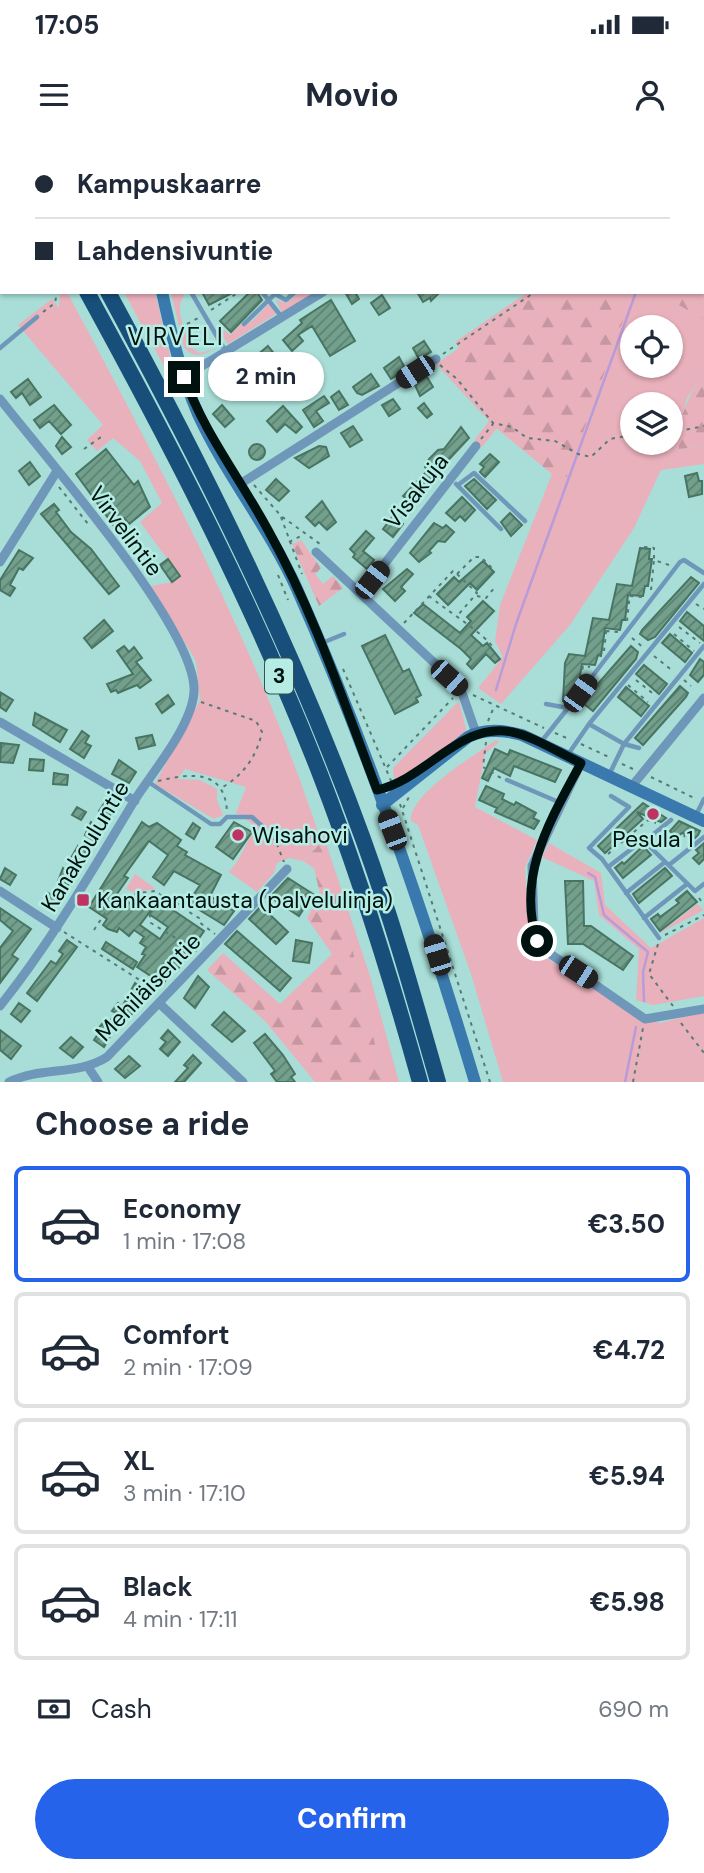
<!DOCTYPE html>
<meta charset="utf-8">
<style>
body{margin:0;font-family:"DM Sans",sans-serif;background:#f6f6f7;color:#1f2937;height:100vh;display:flex;flex-direction:column;font-size:26px;white-space:nowrap}
*{box-sizing:border-box;margin:0}
p{font-size:23px;color:#747a83}
.icon{flex:none;width:38px;height:38px;fill:none;stroke:currentColor;stroke-width:2;stroke-linecap:round;stroke-linejoin:round}
.map{position:relative;height:942px;overflow:hidden}
.sheet{display:flex;flex-direction:column;background:#fff;flex:1}
.sheet>*{flex:none}
.banner{position:absolute;left:0px;top:0px;width:705px;height:154px;box-shadow:0 2px 5px #0004;display:grid;align-content:center;height:154px;padding:0 35px;background:#fff}
.fabs{position:absolute;left:620px;top:175px;display:grid;gap:14px}
.fabs a{display:grid;place-items:center;width:63px;height:63px;border-radius:50%;background:#fff;box-shadow:0 2px 5px #0004;font-size:35px}
.end{position:absolute;width:32px;height:32px;margin:-16px;border:9px solid #00120f;background:#fff;box-shadow:0 0 0 4px #fff}
.from{border-radius:50%}
.bubble{position:absolute;height:49px;border-radius:24px;background:#fff;box-shadow:0 2px 5px #0004;font-size:23px;font-weight:700;line-height:49px;text-align:center}
.car{position:absolute;width:21px;height:42px;margin:-21px -10px;border-radius:9px;box-shadow:0 0 5px 2px #0007;background:linear-gradient(#222 24%,#8ab4d8 0 40%,#222 0 76%,#8ab4d8 0 86%,#222 0)}
.banner b{display:flex;align-items:center;gap:24px;height:66px;font-size:26px}
.banner b+b{border-top:2px solid #e0e1e3}
.banner i{width:18px;height:18px;background:#1f2937}
ul{padding:0;list-style:none}
li{display:flex;align-items:center;gap:21px;height:116px;margin:0 14px 10px;padding:0 21px;border:4px solid #e0e1e3;border-radius:10px}
li div{flex:1}
li b{display:block;font-size:26px}
li em{font-style:normal;font-weight:700}
li.on{border-color:#2563eb}
li>.icon{width:63px;height:63px;stroke-width:1.5}
h2{padding:0 35px;font-size:32px;line-height:84px}
.pay{display:flex;align-items:center;gap:18px;height:77px;padding:0 35px;font-size:26px}
.pay p{margin-inline-start:auto}
.primary-button{display:flex;gap:14px;margin-top:auto;padding:14px 35px}
.primary-button a{flex:1;height:80px;border-radius:42px;background:#2563eb;color:#fff;font-size:28px;font-weight:700;line-height:80px;text-align:center}
.status{display:flex;justify-content:space-between;align-items:center;height:49px;padding:0 35px;background:#fff;direction:ltr}
.status svg{height:19px;fill:currentColor}
header{display:flex;justify-content:space-between;align-items:center;height:91px;padding:0 35px;background:#fff;font-size:32px;font-weight:700}
.map>svg:first-child{display:block}
</style>
<div class="status"><b>17:05</b><svg viewBox="0 0 49 12"><path d="M0 12V9h3v3zM5 12V6h3v6zM10 12V3h3v9zM15 12V0h3v12zM26 1h20v11H26zM47 4h2v5h-2z"/></svg></div>
<header><svg class="icon" aria-label="menu" viewBox="0 0 24 24"><path d="M4 6h16M4 12h16M4 18h16"/></svg>Movio<svg class="icon" aria-label="person" viewBox="0 0 24 24"><circle cx="12" cy="8" r="4"/><path d="M4 21q1-7 8-7t8 7"/></svg></header>
<div class="map">
<svg width="704" height="942" viewBox="0 0 704 942">
<defs>
<pattern id="forest-firs" width="22" height="20" patternUnits="userSpaceOnUse" patternTransform="scale(1.75)"><rect width="22" height="20" fill="#e9b1bc"/><path d="M5 1l3.5 6h-7zM16 11l3.5 6h-7z" fill="#c697a0"/></pattern>
<pattern id="water-waves" width="16" height="10" patternUnits="userSpaceOnUse" patternTransform="scale(1.75)"><rect width="16" height="10" fill="#b89bd9"/><path d="M0 5q4-4 8 0t8 0" fill="none" stroke="#9c84b9"/></pattern>
<pattern id="building-hatch" width="6" height="6" patternUnits="userSpaceOnUse" patternTransform="scale(1.75)"><rect width="6" height="6" fill="#73a08c"/><path d="M-1 1l2-2M0 6l6-6M5 7l2-2" fill="none" stroke="#5c8171"/></pattern>
</defs>
<rect width="100%" height="100%" fill="#a8ded7"/>
<!-- green -->
<path fill="#e9b1bc" fill-rule="evenodd" d="M134 0H262L264 2H132Z
M704 77V234L687 258 678 291 680 309 704 306V324L661 330 634 388 570 485 501 564 478 548 503 517 495 501 500 465 552 334 497 288 482 307 474 301 489 281 436 224 459 208 455 202 528 152H704ZM632 187H670V226H632ZM632 264H670V303H632Z
M60 152H67C161 328 256 504 319 695L323 694 370 836 399 942H384L346 782 316 707 303 721 289 718 277 723 274 733 257 752 229 732C241 719 245 704 255 689L254 685 236 673 246 647 185 629 177 639 200 640 217 649V660L223 675 214 679 155 644 200 560 196 521 151 446 172 442 180 436 140 382 162 363 140 321 113 298 97 311 87 300 103 285 18 185 52 159 59 168Z
M124 152H155L175 237 171 239Z
M171 152H182L184 156C173 170 187 193 192 208L200 213 216 209C203 214 194 220 184 207Z
M299 152H314L282 173 276 160 287 163Z
M270 163 276 174 228 204 218 189 222 188 230 195 241 184 251 182Z
M459 561 467 593 401 638 394 639 393 628Z
M496 600 500 601 485 614 475 667 537 700 525 728 530 807 641 879 660 883 704 872V942H503L471 834 418 685 411 681C408 655 475 615 496 600Z
M549 703 601 733 605 765 651 808 704 778V856L653 865 636 860 639 809 599 775 594 741 542 717Z
M135 734 156 749 132 752 126 749Z
M697 764 704 770 660 793Z"/>
<!-- forest -->
<path fill="url(#forest-firs)" d="M704 63V179L655 152H704Z
M541 152H633L567 337 552 334 496 288 500 281C496 273 493 262 487 256 472 241 461 231 459 208Z
M704 234V306L679 309C677 280 687 257 704 234Z
M301 400 321 428 315 434 323 444 333 436 343 448 319 466 292 404Z
M320 704 346 782 384 942H315L265 881 207 830 223 813 280 864 332 814 307 778 320 754 314 728 303 721Z"/>
<!-- water -->
<path fill="url(#water-waves)" d="M262 0H704V32V2Z"/>
<g fill="none" stroke-linecap="round" stroke-linejoin="round">
<!-- stream -->
<path stroke="#b89bd9" stroke-width="2.5" d="M704 38V37
M496 550 516 484 636 152
M588 733 595 737 604 775 648 812 643 832 644 861
M625 942 636 887"/>
</g>
<!-- building -->
<path fill="url(#building-hatch)" stroke="#487462" stroke-width="2" d="M202 152H234L209 165Z
M250 152H257L262 160 231 192 220 181Z
M345 152H355L359 159 352 164Z
M417 152H440L431 161 430 158 423 162Z
M382 155 390 168 379 175 371 163Z
M331 160 355 201 330 216 312 186 298 195 303 201 292 211 283 200 302 183 300 180Z
M424 201 431 212 419 219 413 208Z
M268 206 276 216 265 226 256 216Z
M399 217 406 230 391 239 384 228Z
M249 233 264 248 253 258 238 243Z
M371 234 379 246 362 255 357 253 353 247Z
M427 237 433 247 420 256 415 245Z
M28 239 41 257 30 265 22 253 16 258 11 252Z
M339 251 348 265 339 270 331 257Z
M324 256 329 263 316 271 323 281 314 287 303 270Z
M393 259 400 269 389 276 382 265Z
M424 263 432 274 427 278 418 268Z
M54 265 71 285 61 294 49 281 40 288 34 280Z
M222 265 234 279 225 287 213 274Z
M283 266 302 287 296 293 285 284 277 292 267 281Z
M353 286 362 300 350 307 341 293Z
M461 287 469 298 426 344 429 347 412 365 403 356 428 330 425 327 429 319 438 310 444 309Z
M62 297 71 307 62 314 56 306Z
M249 312a8 8 0 1 1 16 0a8 8 0 1 1-16 0Z
M319 306 326 307 329 316 309 328 295 318Z
M106 309 134 345 138 341 150 367 129 384 124 378 114 386 76 334Z
M490 314 499 322 485 337 480 332 484 327 480 324Z
M30 322 40 336 29 345 19 331Z
M697 333 699 341H702V354L689 357 685 336Z
M276 339 289 351 279 361 266 350Z
M474 339 496 360 487 369 465 346Z
M462 357 475 370 465 381 460 376 455 381 446 373Z
M322 361 336 382 327 390 319 382 315 386 306 377Z
M54 364 59 370 56 372 71 392 91 409 119 446 109 454 41 374Z
M510 373 522 385 511 396 501 382Z
M393 376 403 384 393 397 383 389Z
M434 383 443 388 446 385 454 392 445 402 438 401 429 411 431 413 419 422 410 413Z
M366 391 374 398 363 411 374 420 367 429 353 417 355 414 350 409Z
M640 408 650 409 649 419H652L648 446H645L643 456 628 455 625 480H622L620 490 605 488 601 516 598 515 595 525 582 524 578 547 567 561H563L565 523 569 514 585 516 593 478 609 480 617 444 632 446Z
M19 410 33 418 23 430 19 428 10 445 15 448 10 456 0 450V440Z
M168 419 180 436 172 442 160 425Z
M483 421 494 432 477 450 470 443 448 465 437 454 454 437 459 442Z
M407 429 413 434 401 447 405 451 395 461 383 449Z
M691 437 699 443 655 497 648 500 640 494 642 490Z
M483 461 494 471 471 495 483 506 487 503 500 519 495 523 486 514 472 529 467 524 471 519 461 509 414 473 423 464 460 493 471 481 467 477Z
M687 472 704 486V501L680 481Z
M104 480 113 491 92 508 84 498Z
M670 494 692 513 685 522 662 503Z
M385 495 403 532 409 529 421 555 416 558 418 562 395 574 362 506Z
M124 506 129 512 134 507 142 518 136 522 151 540 140 548 137 545 118 553 116 550 111 552 107 544 133 534 117 511Z
M631 506 638 512 636 519 593 571 584 564 592 554H589Z
M700 519 704 522V535L698 542 690 535Z
M644 525 667 544 659 554 636 534Z
M680 546 688 553 686 557 643 605 635 598Z
M626 547 649 566 641 576 618 557Z
M0 552 13 560 6 571 0 567Z
M168 555 174 564 162 573 156 564Z
M35 573 67 590 60 602 33 585Z
M82 591 89 596 85 603 91 606 84 618 70 609Z
M152 595 155 605 139 609 136 598Z
M1 603 19 605 13 623 0 622Z
M495 609 508 615 510 610 561 630 555 642 514 626 510 636 494 628 488 641 482 638Z
M30 619 44 620 43 631 29 630Z
M119 620 136 632 129 643 112 634Z
M54 633 68 635 67 645 53 644Z
M486 646 504 654 502 659 514 665 516 662 536 673 533 678 539 681 534 689 495 672 497 668 479 660Z
M107 659 116 664 109 677 99 671Z
M643 663 666 678 661 682 637 672 643 679 605 713 598 706Z
M77 667 86 672 81 680 72 675Z
M679 681 700 691 698 695 695 698 682 693 676 698 670 691Z
M91 682 102 689 95 701 85 695Z
M142 682 149 687 157 683 181 700 177 706 187 712 185 715 221 735 210 756 234 771 224 785 188 763 200 745 174 731 164 745 153 737 168 715 149 701 124 736 128 738 117 754 131 764 136 760 151 770 140 785 160 799 168 787 149 774 159 760 168 766 172 760 178 764 173 770 204 791 178 829 174 827 163 844 137 827 145 815 142 814 146 807 140 803 144 797 134 790 129 796 119 788 117 792 108 789 103 785 107 779 89 767Z
M234 682 252 692 233 719 216 707Z
M193 683 200 688 194 699 186 694Z
M704 703V719L699 724 693 718 699 713 696 710Z
M78 706 88 712 80 724 71 718Z
M643 706 651 715 623 738 615 728 622 722 624 724Z
M5 728 16 735 10 745 0 739Z
M63 728 74 735 67 747 58 741Z
M665 728 672 736 639 763 633 754Z
M288 738 313 754 299 776 270 757Z
M565 741H583L584 786H591L633 816 623 830 583 804H568Z
M687 751 697 762 660 791 651 779 658 774 660 777 679 763 676 760Z
M48 753 59 759 52 771 43 766Z
M261 766 288 792 276 804 249 779Z
M0 768 31 789 12 815 18 819 0 843V808L13 791 0 780Z
M237 791 291 838 280 851 225 804Z
M67 800 77 807 37 861 27 853 51 821 56 824 63 814 59 811Z
M296 800 312 803 309 823 293 821Z
M106 802 137 822 133 829 102 809Z
M198 836 209 847 195 868 184 858Z
M135 843 149 854 121 887 117 884 104 907 94 900 98 894 95 892 102 884 105 887 116 873 112 871 118 863 122 867Z
M19 863 30 871 21 882 11 874Z
M224 872 245 891 232 902 212 885Z
M0 890 21 906 11 919 0 910Z
M168 890 180 902 168 916 160 909 166 902 161 898Z
M265 894 283 915 295 934 291 937 295 942H277L271 934 275 931 254 903Z
M71 897 83 907 73 918 60 908Z
M193 915 201 923 184 942H175L188 928 184 925Z
M129 916 140 926 125 938 115 929Z"/>
<g fill="none" stroke-linecap="round" stroke-linejoin="round">
<!-- path -->
<path stroke="#567b76" stroke-width="2" stroke-dasharray="3.5 5" stroke-linecap="butt" d="M24 153 25 152
M211 170 239 152
M43 172 55 163 57 152
M187 184 200 177
M443 214 535 152
M440 225 457 239 493 283 512 287 527 298 555 301 578 314 591 317 610 299 632 295
M670 293 704 286
M481 299 493 284
M84 309 101 297
M254 345 281 376 320 404
M59 347 88 384
M281 377 302 434
M289 402 303 395
M644 407 654 408V419
M457 434 477 453 458 475
M278 435 288 460
M651 450 654 420 669 425
M429 456C443 468 488 496 494 509
M477 456 486 458 495 447
M630 456 643 457
M696 464 704 469
M627 481 630 453 628 448
M404 483 453 431 457 434 474 417H481L494 430
M679 487 700 503
M606 491 618 492
M674 494 694 511
M632 498 644 508
M604 511 607 484
M654 516 674 532
M343 529 392 643
M581 538 583 526 590 527
M636 540 656 556
M684 540 691 546
M628 545 648 562
M473 555 544 588
M201 562 256 581 262 592C257 616 243 636 221 648
M488 581 494 567
M555 593 569 599
M486 602 483 627 501 638
M581 604 611 618
M622 624 633 629
M387 627 453 558
M651 637 696 659
M158 641C191 633 225 629 227 672
M400 664 490 942
M403 668 409 657
M266 691 276 702 284 722
M684 697 685 695
M608 714 648 680 656 683
M699 758 704 765
M151 767 132 754 155 751 160 754
M94 790 107 770 119 768 132 754
M64 792 157 851
M665 795 704 775
M658 804 649 834 673 866
M197 811 151 783 149 772 161 755 199 778V782L215 794
M681 883 704 913
M633 942 643 888"/>
<!-- lane -->
<path stroke="#6f97ba" stroke-width="4.5" d="M106 0 108 2
M85 2 86 0
M118 2 121 0
M191 152 226 212
M262 152 281 176
M244 184 275 154 286 160 295 152
M0 208 37 177
M456 344 501 389
M458 345 474 333 525 381
M322 503 344 494
M568 568 680 422 684 420 704 433
M589 584 704 444
M541 602 568 568 546 564
M639 608 624 604 704 506
M567 616 589 584 624 604 609 635
M507 640 561 663
M147 641 211 684H220L227 677H252L262 686
M611 656 629 667 589 708 602 719 659 798
M696 675 704 659
M645 701 671 680
M669 725 704 697
M608 727 643 700 695 751 704 744
M626 753 665 722
M644 778 687 744"/>
<!-- street -->
<path stroke="#6f97ba" stroke-width="9" d="M184 237 323 152
M0 259C45 317 190 481 194 547 196 581 154 630 136 658 93 729 52 801 0 866
M240 344 436 219
M316 412 460 547 476 593
M0 422 57 331
M361 454 476 306
M0 582 135 661
M581 623 532 726 534 786 537 801 549 813 645 879 704 869
M632 646 704 558
M0 751 57 788
M160 864 243 942
M88 927 98 942
M9 942C42 926 77 936 107 917L287 729"/>
<!-- secondary -->
<path stroke="#3979ad" stroke-width="12" d="M0 80H2
M162 152C171 193 181 235 198 274 226 335 269 387 297 449 368 609 425 775 475 942
M382 665 468 597C485 588 504 590 522 595L704 681"/>
<!-- highway -->
<path stroke="#174f7a" stroke-width="16" d="M2 0 3 2
M22 0 23 2
M87 152C173 309 255 467 320 634 359 735 391 838 420 942
M108 152C204 329 294 509 363 699 392 779 415 861 438 942"/>
</g>
<g fill="none" stroke-linecap="round" stroke-linejoin="round">
<!-- route -->
<path stroke="#00120f" stroke-width="9" d="M184 237C204 293 240 338 268 390 314 472 344 563 377 650 427 639 460 581 512 592 535 597 559 613 581 623 551 679 516 735 537 801"/>
</g>
<!-- markers -->
<g fill="#bf3261" stroke="#b5ece4" stroke-width="2.5">
<circle cx="653" cy="674" r="7"/>
<circle cx="238" cy="695" r="7"/>
<rect x="76" y="753" width="14" height="14" rx="3.5"/>
</g>
<g text-anchor="middle" dominant-baseline="central" stroke-width="5" stroke-linejoin="round" paint-order="stroke">
<!-- shield labels -->
<rect fill="#b5ece4" stroke="#36534f" stroke-width="2" x="265" y="518.5" width="28" height="35" rx="5"/>
<g font-size="21" font-weight="bold" fill="#00120f">
<text x="279" y="536">3</text>
</g>
<!-- street labels -->
<g font-size="23" fill="#00120f" stroke="#b5ece4">
<text transform="translate(416 351) rotate(-52)">Visakuja</text>
<text transform="translate(126 391) rotate(53)">Virvelintie</text>
<text transform="translate(85 706) rotate(-59)">Kanakouluntie</text>
<text transform="translate(148 847) rotate(-46)">Mehiläisentie</text>
</g>
<!-- poi labels -->
<g font-size="23" fill="#00120f" stroke="#b5ece4" text-anchor="start">
<text x="252" y="695">Wisahovi</text>
<text x="653" y="699" text-anchor="middle">Pesula 1</text>
<text x="97" y="760">Kankaantausta (palvelulinja)</text>
</g>
<!-- neighbourhood labels -->
<g font-size="24" letter-spacing="2" fill="#00120f" stroke="#b5ece4">
<text x="176" y="196">VIRVELI</text>
</g>
</g>
</svg>
<div class="fabs">
<a><svg class="icon" aria-label="locate" viewBox="0 0 24 24"><circle cx="12" cy="12" r="6"/><path d="M12 2v4M12 18v4M2 12h4M18 12h4"/></svg></a>
<a><svg class="icon" aria-label="layers" viewBox="0 0 24 24"><path d="M12 4l9 5-9 5-9-5zM3 14l9 5 9-5"/></svg></a>
</div>
<i class="end from" style="left:537px;top:801px"></i>
<i class="end" style="left:184px;top:237px"></i>
<div class="bubble" style="left:208px;top:212px;width:116px">2 min</div>
<i class="car" style="left:415px;top:232px;rotate:237deg"></i>
<i class="car" style="left:372px;top:440px;rotate:38deg"></i>
<i class="car" style="left:449px;top:538px;rotate:132deg"></i>
<i class="car" style="left:580px;top:553px;rotate:36deg"></i>
<i class="car" style="left:392px;top:690px;rotate:339deg"></i>
<i class="car" style="left:437px;top:815px;rotate:343deg"></i>
<i class="car" style="left:578px;top:832px;rotate:123deg"></i>
<div class="banner">
<b><i class="from"></i>Kampuskaarre</b>
<b><i></i>Lahdensivuntie</b>
</div>
</div>
<section class="sheet">
<h2>Choose a ride</h2>
<ul>
<li class="on"><svg class="icon" aria-label="car" viewBox="0 0 24 24"><path d="M5 17H2v-5l4-1 3-4h7l3 4 3 1v5h-3M9 17h6M6 11h13"/><circle cx="7" cy="17" r="2"/><circle cx="17" cy="17" r="2"/></svg><div><b>Economy</b><p>1 min · 17:08</p></div><em>€3.50</em></li>
<li><svg class="icon" aria-label="car" viewBox="0 0 24 24"><path d="M5 17H2v-5l4-1 3-4h7l3 4 3 1v5h-3M9 17h6M6 11h13"/><circle cx="7" cy="17" r="2"/><circle cx="17" cy="17" r="2"/></svg><div><b>Comfort</b><p>2 min · 17:09</p></div><em>€4.72</em></li>
<li><svg class="icon" aria-label="car" viewBox="0 0 24 24"><path d="M5 17H2v-5l4-1 3-4h7l3 4 3 1v5h-3M9 17h6M6 11h13"/><circle cx="7" cy="17" r="2"/><circle cx="17" cy="17" r="2"/></svg><div><b>XL</b><p>3 min · 17:10</p></div><em>€5.94</em></li>
<li><svg class="icon" aria-label="car" viewBox="0 0 24 24"><path d="M5 17H2v-5l4-1 3-4h7l3 4 3 1v5h-3M9 17h6M6 11h13"/><circle cx="7" cy="17" r="2"/><circle cx="17" cy="17" r="2"/></svg><div><b>Black</b><p>4 min · 17:11</p></div><em>€5.98</em></li>
</ul>
<div class="pay"><svg class="icon" aria-label="cash" viewBox="0 0 24 24"><path d="M3 7h18v10H3z"/><circle cx="12" cy="12" r="2"/></svg>Cash<p>690 m</p></div>
<div class="primary-button"><a>Confirm</a></div>
</section>
